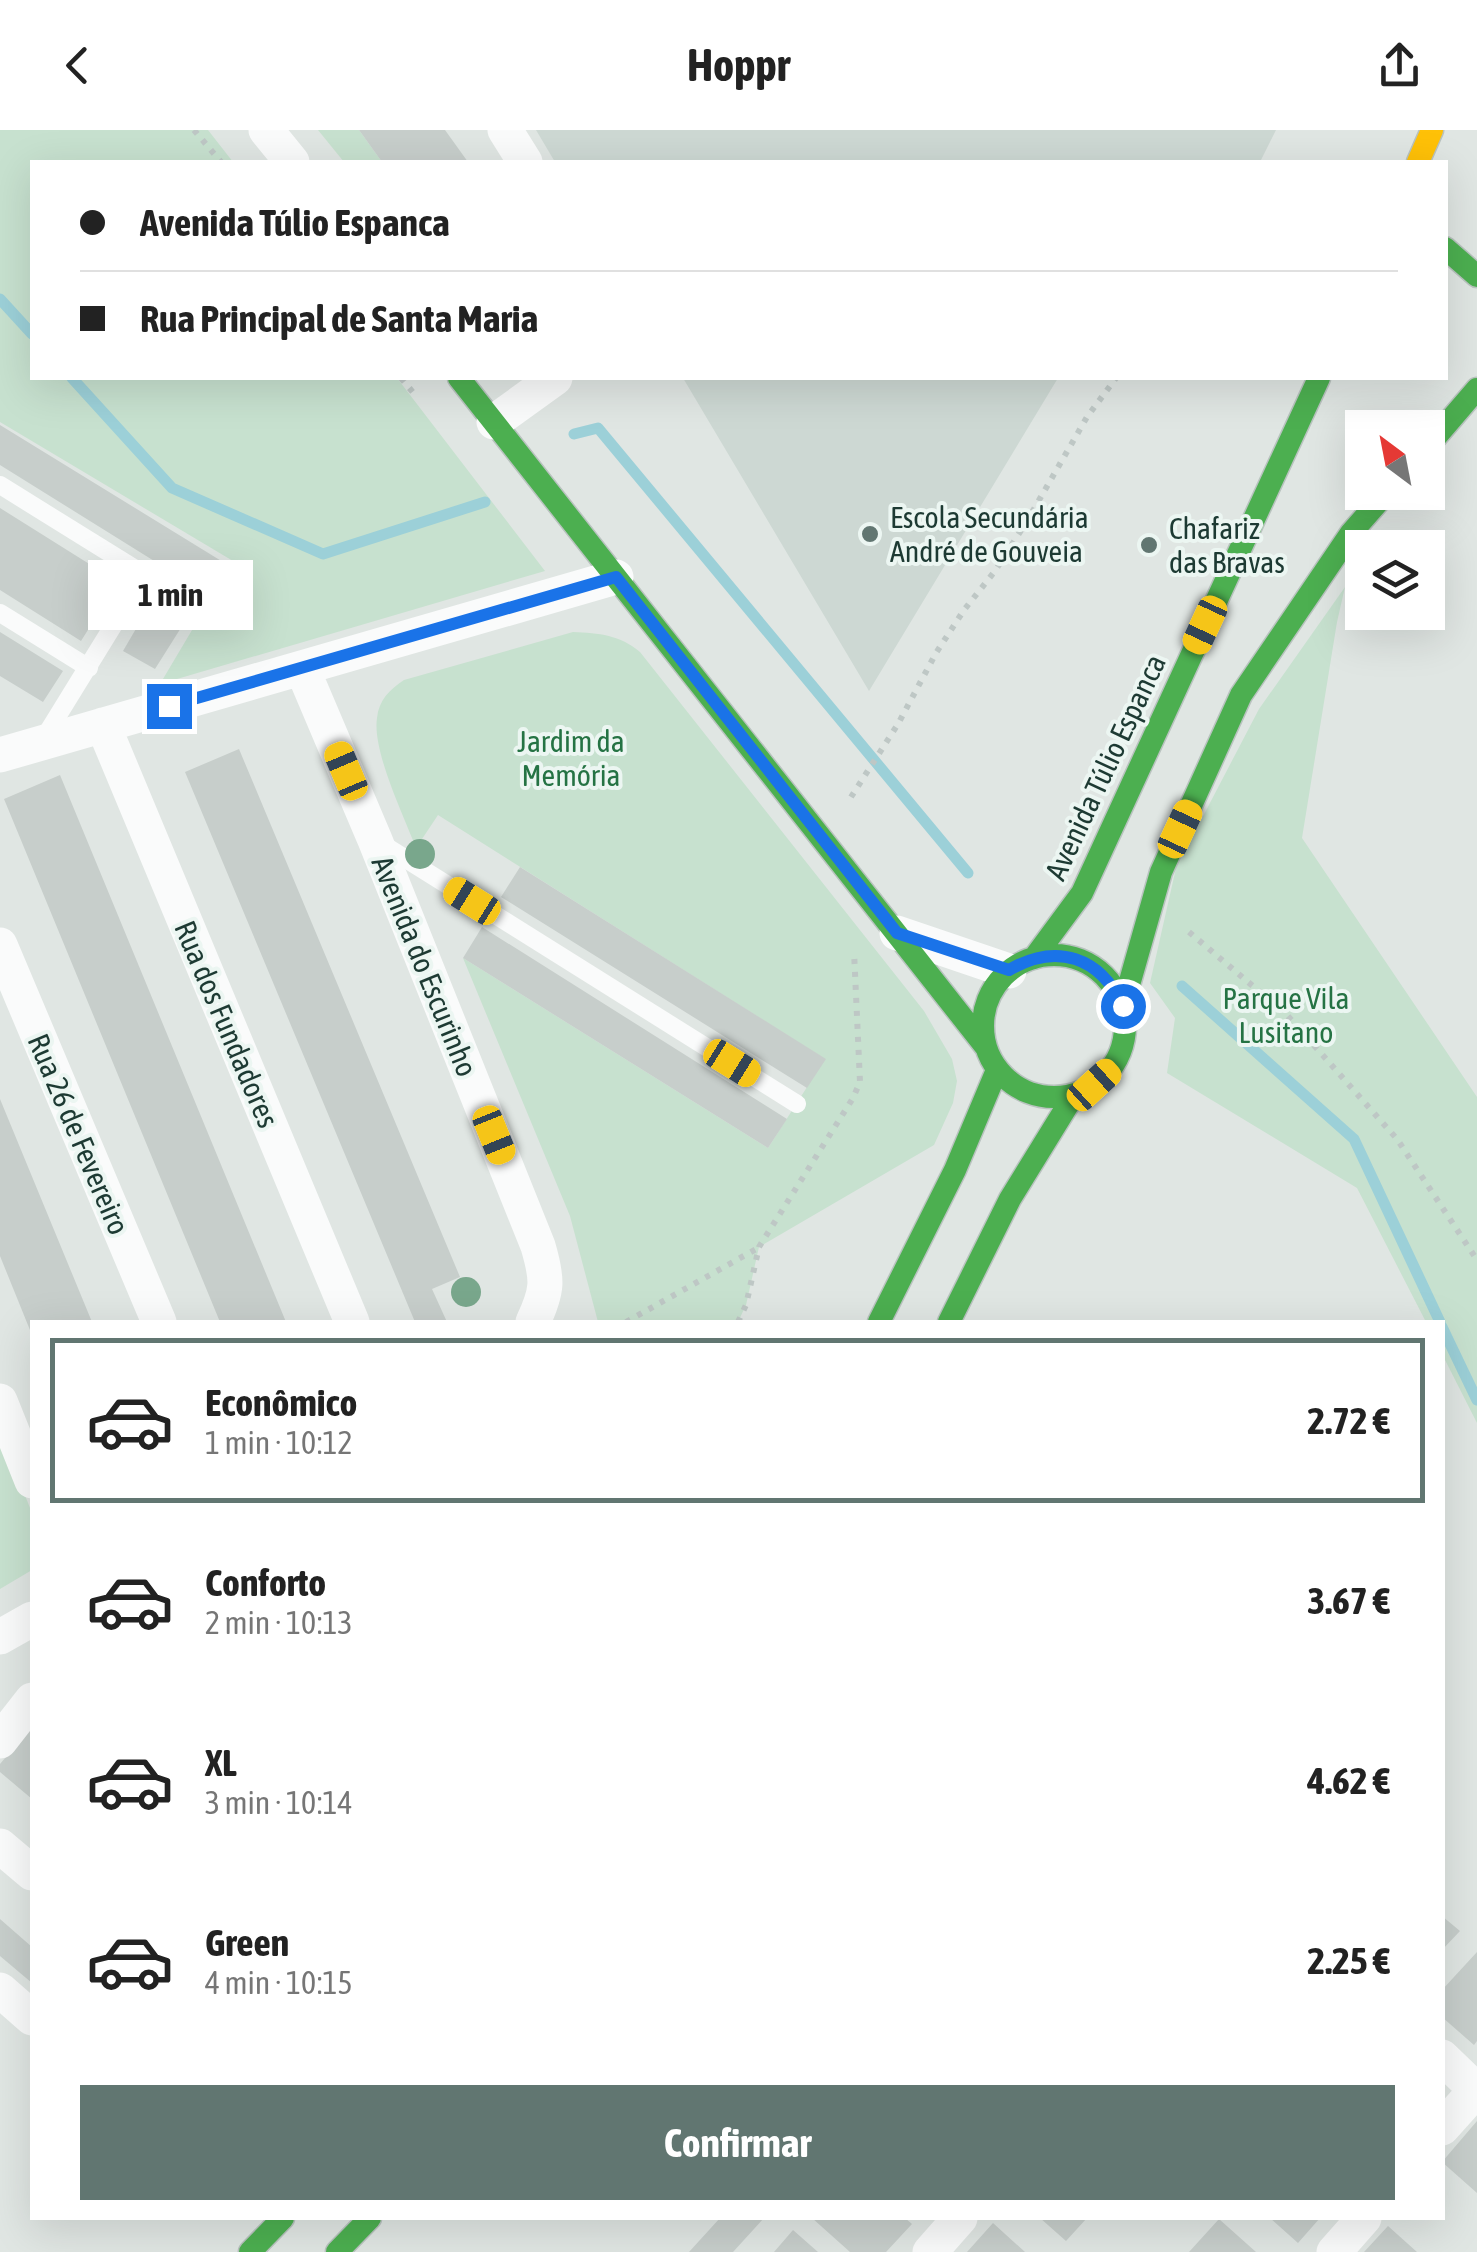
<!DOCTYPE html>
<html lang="pt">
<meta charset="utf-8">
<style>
body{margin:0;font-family:"Asap Condensed",sans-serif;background:#f2f2f2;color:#222;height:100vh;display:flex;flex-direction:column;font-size:38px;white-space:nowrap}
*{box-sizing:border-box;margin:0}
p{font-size:32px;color:#767676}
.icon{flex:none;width:55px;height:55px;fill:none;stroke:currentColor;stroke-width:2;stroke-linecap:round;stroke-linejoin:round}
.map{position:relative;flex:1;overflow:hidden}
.sheet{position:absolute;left:30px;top:1190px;width:1415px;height:900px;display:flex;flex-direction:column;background:#fff;border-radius:0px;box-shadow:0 10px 40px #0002}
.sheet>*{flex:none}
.banner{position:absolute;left:30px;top:30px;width:1418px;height:220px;border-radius:0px;box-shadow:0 10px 40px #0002;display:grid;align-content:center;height:220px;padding:0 50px;background:#fff}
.needle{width:65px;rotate:328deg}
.tools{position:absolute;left:1345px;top:280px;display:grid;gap:20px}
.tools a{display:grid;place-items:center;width:100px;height:100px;border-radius:0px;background:#fff;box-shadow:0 10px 40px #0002;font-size:50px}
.end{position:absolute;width:45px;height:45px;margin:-22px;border:12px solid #1a73e8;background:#fff;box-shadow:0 0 0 5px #fff}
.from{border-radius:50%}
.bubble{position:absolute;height:70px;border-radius:0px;background:#fff;box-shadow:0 10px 40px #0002;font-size:32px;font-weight:700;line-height:70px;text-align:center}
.car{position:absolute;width:30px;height:60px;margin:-30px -15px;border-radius:12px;box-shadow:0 0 8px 2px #0007;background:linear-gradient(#f5c518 24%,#345 0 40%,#f5c518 0 76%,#345 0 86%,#f5c518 0)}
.banner b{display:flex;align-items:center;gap:35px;height:95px;font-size:38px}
.banner b+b{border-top:2px solid #e0e0e0}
.banner i{width:25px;height:25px;background:#222}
ul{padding:18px 0 0;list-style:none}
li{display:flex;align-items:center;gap:30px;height:165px;margin:0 20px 15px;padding:0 30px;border:5px solid transparent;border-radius:0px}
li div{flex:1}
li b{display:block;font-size:38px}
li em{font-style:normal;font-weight:700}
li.current{border-color:#617671}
li>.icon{width:90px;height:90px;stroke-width:1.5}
.cta{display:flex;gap:20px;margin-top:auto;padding:20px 50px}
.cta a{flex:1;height:115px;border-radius:0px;background:#617671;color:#fff;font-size:40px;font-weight:700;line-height:115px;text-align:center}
header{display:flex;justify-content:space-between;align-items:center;height:130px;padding:0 50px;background:#fff;font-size:45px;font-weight:700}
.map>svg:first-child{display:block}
</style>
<header><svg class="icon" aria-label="back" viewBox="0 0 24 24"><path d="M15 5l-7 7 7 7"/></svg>Hoppr<svg class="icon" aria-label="share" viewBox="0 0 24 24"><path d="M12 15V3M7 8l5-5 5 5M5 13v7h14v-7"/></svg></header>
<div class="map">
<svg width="1477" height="2122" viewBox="0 0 1477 2122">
<rect width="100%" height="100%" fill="#e0e6e3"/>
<!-- built -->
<path fill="#cdd8d3" d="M536 0H1276L1260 32H555Z
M683 248H1058L869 561Z"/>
<!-- green -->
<path fill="#c7e1cf" d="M0 0H208L233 32H32V248H397L545 441 160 554 233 431 0 292Z
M318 0H359L382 32H344Z
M1345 457 1337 492 1302 708 1477 967V1293L1443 1226 1442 1192H1426L1357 1058 1167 943 1175 888 1150 853 1176 738 1259 579Z
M573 502C599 503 620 505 640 522L924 881 952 929 957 951 953 973 934 1015 759 1117 746 1175 738 1192H598L570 1086 463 828 768 1018 825 929 438 685 416 718C404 686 372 621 377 588 379 570 389 560 404 550Z
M0 1302 32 1383V1440L0 1459Z"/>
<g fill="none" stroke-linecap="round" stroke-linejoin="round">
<!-- stream -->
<path stroke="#9cd0d8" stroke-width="11" d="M0 169 32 204
M72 248 172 358 323 424 485 372
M574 304 598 298 968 743
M1182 856 1354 1009 1440 1192
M1442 1197 1477 1270"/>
</g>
<!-- building -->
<path fill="#c7cecb" d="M359 0H445L468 32H382Z
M0 295 223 432 204 462 0 335Z
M0 378 118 452 81 511 0 460Z
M151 473 184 493 155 539 123 521Z
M0 502 63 541 43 572 0 546Z
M239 619 460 1147 432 1159 447 1192H415L185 642Z
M60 645 286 1192H220L4 669Z
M520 737 826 929 807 958 501 767Z
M482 797 787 989 768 1018 463 828Z
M0 969 92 1192H32V1205L0 1126Z
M32 1596V1669L0 1642V1634Z
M1442 1786 1460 1801 1442 1820Z
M0 1789 32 1817V1853L0 1826Z
M1477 1822V1911L1474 1915 1442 1887V1860Z
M1477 1991V2063L1442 2032Z
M720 2088H764L733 2122H689Z
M812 2088H905L912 2094 886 2122H850Z
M1040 2088H1087L1066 2111Z
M1270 2088H1320L1298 2113Z
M1219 2089 1256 2122H1189Z
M993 2093 1025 2122H967Z
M1388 2096 1417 2122H1364Z
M793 2100 818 2122H774Z"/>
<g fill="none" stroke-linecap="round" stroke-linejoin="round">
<!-- fast casing -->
<g stroke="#b9c3bf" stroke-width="25">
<path id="fast" d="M1445 118 1477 146
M459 248 985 916
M1428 316 1477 259
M983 896a71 71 0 1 1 142 0a71 71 0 1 1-142 0Z
M1034 828 1082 763 1319 248
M1123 876 1161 742 1241 565 1351 403 1387 362
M879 1192 955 1040 997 940
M949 1192 1010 1069 1074 965
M250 2122 283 2088
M337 2122 370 2088"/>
</g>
<!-- slow casing -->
<g stroke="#b9c3bf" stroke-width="25">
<path id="slow" d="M1418 32 1432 0"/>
</g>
<!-- path -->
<path stroke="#bec7c5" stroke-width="6" stroke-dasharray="5 8" stroke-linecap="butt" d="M194 0 221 32
M401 248 416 266
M851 667 898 594 936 523 964 480 995 441 1027 391 1087 287 1116 248
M1189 802 1287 885 1397 1009 1477 1130
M626 1192 758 1118
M738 1192 746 1175 759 1117 853 968 860 952 854 821"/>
<!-- lane -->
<path stroke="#fafbfb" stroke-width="18" d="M0 355 195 476
M0 483 89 538
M44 608 145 444
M382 714 797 974"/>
<!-- street -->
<path stroke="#fafbfb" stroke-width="35" d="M266 0 292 32
M505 0 525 32
M494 292 555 248
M302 538 375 710 538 1116C548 1150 548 1160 533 1192
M103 595 352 1192
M0 625 616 447
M897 803 1009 841
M0 815 159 1192
M0 1271 32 1351
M0 1507 32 1489
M0 1611 32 1570
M0 1716 32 1743
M0 1860 32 1888
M1442 1927 1477 1961
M1442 1998 1476 1960
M930 2122 960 2088
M1334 2122 1364 2088"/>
<!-- fast -->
<use href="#fast" stroke="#4caf50" stroke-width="22"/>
<!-- slow -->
<use href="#slow" stroke="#ffc107" stroke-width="22"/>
</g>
<!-- trees -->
<g fill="#79a78c">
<circle cx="420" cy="724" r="15"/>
<circle cx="466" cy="1162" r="15"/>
</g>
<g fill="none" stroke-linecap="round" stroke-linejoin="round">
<!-- route -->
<path stroke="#1a73e8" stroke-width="12" d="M169 576 616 447 897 803 1009 840C1057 812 1100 827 1123 876"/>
</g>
<!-- markers -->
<g fill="#617671" stroke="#ecf6f2" stroke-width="4">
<circle cx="870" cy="404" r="10"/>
<circle cx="1149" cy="415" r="10"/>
</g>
<g text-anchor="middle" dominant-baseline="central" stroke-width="8" stroke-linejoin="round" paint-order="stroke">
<!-- poi labels -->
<g font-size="30" fill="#1d3a33" stroke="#ecf6f2" text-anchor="start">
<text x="890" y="387">Escola Secundária<tspan x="890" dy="34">André de Gouveia</tspan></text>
<text x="1169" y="398">Chafariz<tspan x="1169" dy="34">das Bravas</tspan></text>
</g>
<!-- park labels -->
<g font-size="30" fill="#257344" stroke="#ecf6f2">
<text x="571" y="611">Jardim da<tspan x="571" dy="34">Memória</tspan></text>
<text x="1286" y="868">Parque Vila<tspan x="1286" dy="34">Lusitano</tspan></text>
</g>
<!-- street labels -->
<g font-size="30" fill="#1d3a33" stroke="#ecf6f2">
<text transform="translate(1105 637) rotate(-65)">Avenida Túlio Espanca</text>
<text transform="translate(425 836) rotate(68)">Avenida do Escurinho</text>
<text transform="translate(227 894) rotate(67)">Rua dos Fundadores</text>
<text transform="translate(79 1004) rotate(67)">Rua 26 de Fevereiro</text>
</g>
</g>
</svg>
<div class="tools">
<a><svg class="needle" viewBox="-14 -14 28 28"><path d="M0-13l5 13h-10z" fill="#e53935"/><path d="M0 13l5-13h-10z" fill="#767676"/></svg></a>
<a><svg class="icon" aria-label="layers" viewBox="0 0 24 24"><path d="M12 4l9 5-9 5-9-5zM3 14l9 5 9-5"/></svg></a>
</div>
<i class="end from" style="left:1123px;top:876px"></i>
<i class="end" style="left:169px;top:576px"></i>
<div class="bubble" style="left:88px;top:430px;width:165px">1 min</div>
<i class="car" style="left:1205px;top:495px;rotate:205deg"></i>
<i class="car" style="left:346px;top:641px;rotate:337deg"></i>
<i class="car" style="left:1180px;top:699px;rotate:25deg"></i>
<i class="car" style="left:472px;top:771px;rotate:302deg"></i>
<i class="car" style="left:732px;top:933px;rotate:122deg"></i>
<i class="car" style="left:1094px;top:955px;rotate:48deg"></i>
<i class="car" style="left:494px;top:1005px;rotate:158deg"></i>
<div class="banner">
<b><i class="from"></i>Avenida Túlio Espanca</b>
<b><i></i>Rua Principal de Santa Maria</b>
</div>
<section class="sheet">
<ul>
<li class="current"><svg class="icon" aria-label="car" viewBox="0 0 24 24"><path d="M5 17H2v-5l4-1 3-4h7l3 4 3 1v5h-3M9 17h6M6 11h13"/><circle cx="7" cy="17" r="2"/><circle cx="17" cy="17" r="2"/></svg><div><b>Econômico</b><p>1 min · 10:12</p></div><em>2.72 €</em></li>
<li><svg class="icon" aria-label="car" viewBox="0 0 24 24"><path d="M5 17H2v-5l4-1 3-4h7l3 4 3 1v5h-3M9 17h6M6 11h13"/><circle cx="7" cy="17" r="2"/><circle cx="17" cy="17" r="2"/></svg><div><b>Conforto</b><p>2 min · 10:13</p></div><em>3.67 €</em></li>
<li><svg class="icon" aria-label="car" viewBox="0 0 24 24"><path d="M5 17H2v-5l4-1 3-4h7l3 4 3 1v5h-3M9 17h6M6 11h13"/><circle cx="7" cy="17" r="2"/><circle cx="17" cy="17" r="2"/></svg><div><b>XL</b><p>3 min · 10:14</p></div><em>4.62 €</em></li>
<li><svg class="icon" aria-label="car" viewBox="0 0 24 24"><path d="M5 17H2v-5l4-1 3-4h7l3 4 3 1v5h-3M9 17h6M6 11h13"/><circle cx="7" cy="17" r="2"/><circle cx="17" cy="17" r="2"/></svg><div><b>Green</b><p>4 min · 10:15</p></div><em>2.25 €</em></li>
</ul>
<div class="cta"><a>Confirmar</a></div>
</section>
</div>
